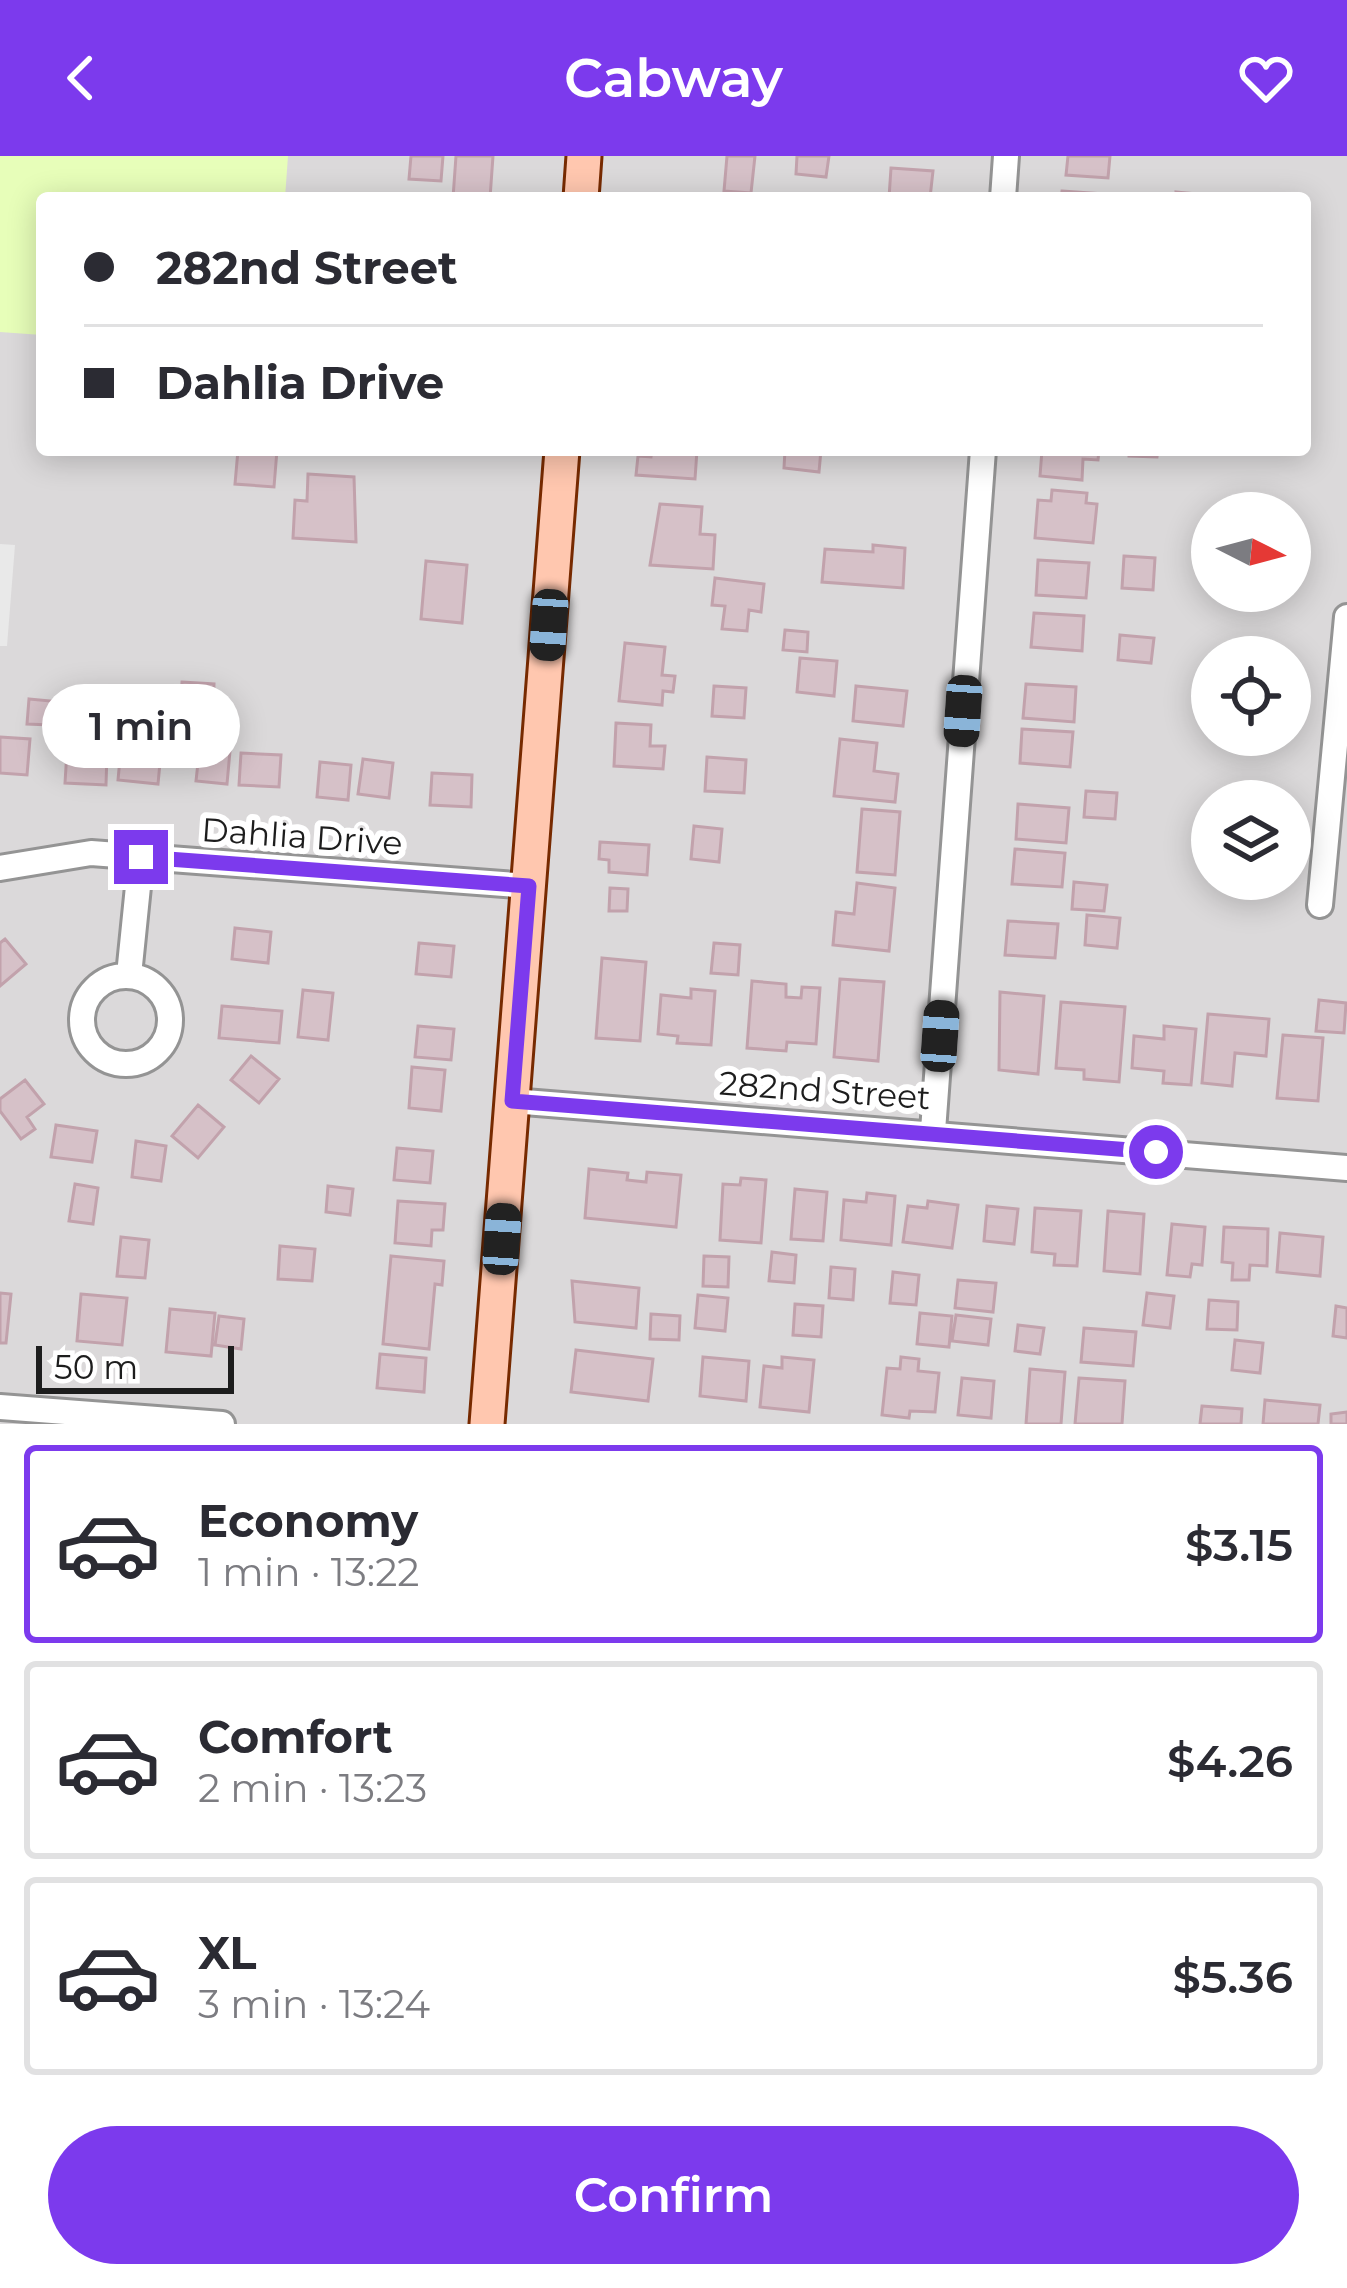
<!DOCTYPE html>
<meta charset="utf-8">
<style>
body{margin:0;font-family:Montserrat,sans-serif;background:#f7f7f7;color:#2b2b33;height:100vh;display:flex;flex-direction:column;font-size:45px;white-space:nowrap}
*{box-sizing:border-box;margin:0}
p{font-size:39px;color:#7c7c81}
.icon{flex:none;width:66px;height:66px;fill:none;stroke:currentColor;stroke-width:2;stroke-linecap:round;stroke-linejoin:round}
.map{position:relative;height:1268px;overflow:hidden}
.sheet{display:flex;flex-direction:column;background:#fff;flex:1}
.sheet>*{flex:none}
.hud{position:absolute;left:36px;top:36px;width:1275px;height:264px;border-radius:12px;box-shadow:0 6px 30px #0003;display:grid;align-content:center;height:264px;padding:0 48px;background:#fff}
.needle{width:78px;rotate:96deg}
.tools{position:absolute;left:1191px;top:336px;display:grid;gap:24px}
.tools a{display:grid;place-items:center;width:120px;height:120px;border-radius:50%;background:#fff;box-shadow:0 6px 30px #0003;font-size:60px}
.scale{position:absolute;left:36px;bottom:30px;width:198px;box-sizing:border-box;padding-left:12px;border:6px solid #1d1d1d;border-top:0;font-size:33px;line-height:42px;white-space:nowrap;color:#1d1d1d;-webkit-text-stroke:9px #fff;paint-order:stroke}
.end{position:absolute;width:54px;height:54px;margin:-27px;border:15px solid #7c3aed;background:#fff;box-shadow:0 0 0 6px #fff}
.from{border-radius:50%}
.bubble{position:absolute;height:84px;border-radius:42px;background:#fff;box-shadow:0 6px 30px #0003;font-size:39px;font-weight:600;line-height:84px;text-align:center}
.car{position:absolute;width:36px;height:72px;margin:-36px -18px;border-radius:15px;box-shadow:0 0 9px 3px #0007;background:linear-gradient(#222 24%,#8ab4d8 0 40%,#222 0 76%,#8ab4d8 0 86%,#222 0)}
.hud b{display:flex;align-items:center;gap:42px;height:114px;font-size:45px}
.hud b+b{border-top:3px solid #e1e1e2}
.hud i{width:30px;height:30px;background:#2b2b33}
ul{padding:21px 0 0;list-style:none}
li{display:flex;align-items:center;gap:36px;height:198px;margin:0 24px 18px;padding:0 24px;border:6px solid #e1e1e2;border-radius:12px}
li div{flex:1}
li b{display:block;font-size:45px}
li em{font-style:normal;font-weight:600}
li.active{border-color:#7c3aed}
li>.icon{width:108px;height:108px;stroke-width:1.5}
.action{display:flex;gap:24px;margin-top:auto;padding:24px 48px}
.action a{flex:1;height:138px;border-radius:72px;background:#7c3aed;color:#fff;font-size:48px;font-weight:600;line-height:138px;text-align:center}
header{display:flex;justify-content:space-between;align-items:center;height:156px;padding:0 48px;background:#7c3aed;color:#fff;font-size:54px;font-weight:600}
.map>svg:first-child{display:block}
</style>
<header><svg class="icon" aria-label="back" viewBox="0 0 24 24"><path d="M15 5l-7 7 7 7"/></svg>Cabway<svg class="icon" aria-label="heart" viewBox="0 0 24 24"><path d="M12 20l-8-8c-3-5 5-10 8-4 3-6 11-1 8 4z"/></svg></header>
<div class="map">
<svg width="1347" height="1268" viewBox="0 0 1347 1268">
<rect width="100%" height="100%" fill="#efe1e2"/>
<!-- residential -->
<path fill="#dbd9da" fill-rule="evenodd" d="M0 0H1347V1268H0ZM42 42H1305V294H42ZM1212 357H1290V435H1212ZM1212 501H1290V579H1212ZM1212 645H1290V723H1212Z"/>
<!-- park -->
<path fill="#e7feb9" d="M0 0H288L285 42H42V179L0 176Z"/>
<!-- parking -->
<path fill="#e9e9e9" d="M0 388 15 389 7 490H0Z"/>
<!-- building -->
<path fill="#d6c1c8" stroke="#c2a2ac" stroke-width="3" d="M411 0H443L441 25 409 23Z
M456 0H493L490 42H453Z
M727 0H755L751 37 724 35Z
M797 0H829L826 21 796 18Z
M1068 0H1110L1108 22 1066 19Z
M891 12 933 15 930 42H889Z
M1062 35 1103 38V42H1061Z
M1176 36 1209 39V42H1176Z
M238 294H277L274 331 235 328Z
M652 294H697L695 323 636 319 638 300 651 301Z
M785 294H821L819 316 784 312Z
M1042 294H1099L1098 304 1083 303 1082 324 1040 320Z
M1129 294H1158L1157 301 1129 300Z
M308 318 354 321 356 386 293 382 295 344 307 345Z
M1052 334 1087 337 1086 347 1097 348 1093 387 1035 382 1038 344 1051 345Z
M660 348 702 351 700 378 715 379 713 413 650 409Z
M873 389 905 392 903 432 822 426 825 393 873 396Z
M1124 400 1155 402 1153 434 1122 432Z
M1038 404 1089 407 1086 442 1036 439Z
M426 405 467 409 462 467 421 463Z
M715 422 764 428 761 456 749 454 747 475 722 473 725 450 712 449Z
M1034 457 1084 460 1082 495 1031 491Z
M785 474 808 476 807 496 783 494Z
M1120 479 1154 482 1151 507 1118 504Z
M625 487 665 491 662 519 675 520 673 536 663 535 662 549 619 545Z
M800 502 837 505 834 540 797 536Z
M182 526 214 528 213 558 180 556Z
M1026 528 1076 531 1074 566 1023 562Z
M714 530 746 532 744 562 712 560Z
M856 530 907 535 903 570 853 565Z
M29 543 51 545 50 569 27 568Z
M616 567 651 569 650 590H665L663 613 614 610Z
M202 570 232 573 227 628 196 625Z
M1022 573 1073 576 1070 611 1020 607Z
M0 581 30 583 27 619 0 617Z
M840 583 877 587 874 615 898 618 895 646 834 640Z
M121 592 161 596 158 628 118 624Z
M67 595 107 597 106 629 65 627Z
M241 597 281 599 279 631 239 629Z
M707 601 746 604 744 637 705 635Z
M363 603 393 607 389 642 358 638Z
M320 606 351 609 348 644 317 641Z
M432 617 472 619 471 651 430 649Z
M1086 635 1117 637 1115 663 1084 661Z
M1018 648 1069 652 1066 687 1016 683Z
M862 653 900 656 895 719 857 716Z
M694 670 722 673 719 706 691 703Z
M600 686 649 689 647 719 609 716V704L599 703Z
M1015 693 1065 697 1062 731 1012 728Z
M1074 726 1107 729 1104 755 1072 753Z
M857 727 895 732 889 795 833 789 836 756 854 758Z
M610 732 628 733 627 755H609Z
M1087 759 1120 762 1117 792 1085 789Z
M1008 765 1058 768 1055 802 1005 799Z
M235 772 271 776 268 807 232 803Z
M5 783 26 808 0 830V787Z
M419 787 454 790 451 821 416 818Z
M714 787 740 789 738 819 711 817Z
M602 802 646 806 640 885 596 882Z
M840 823 884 826 878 905 834 901Z
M752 825 786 828V841L801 842 802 831 820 832 816 888 787 886 786 895 747 892Z
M691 833 715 835 711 889 677 887 678 880 658 878 661 839 691 842Z
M303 834 333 837 328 884 298 881Z
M1000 836 1044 840 1038 918 999 914Z
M1319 844 1346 847 1344 877 1316 875Z
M1061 846 1125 851 1119 926 1084 923V914L1056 912Z
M222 850 282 855 279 887 219 882Z
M1208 858 1269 863 1266 900 1235 897 1232 930 1202 927Z
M418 870 454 873 451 904 415 901Z
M1164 870 1196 873 1191 929 1163 927 1164 915 1132 912 1134 880 1164 883Z
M1283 879 1323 882 1318 945 1277 942Z
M251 900 279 923 259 947 231 924Z
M412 911 445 914 441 955 409 952Z
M25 924 44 948 27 961 35 973 21 983 0 955V943Z
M198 949 224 971 198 1002 172 980Z
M56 969 97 975 92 1006 51 1001Z
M136 985 166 990 161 1025 132 1021Z
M397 992 433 995 430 1027 394 1024Z
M589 1013 628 1017 627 1024 646 1026 647 1016 681 1019 676 1071 585 1062Z
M741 1022 766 1024 761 1087 720 1084 723 1028 740 1029Z
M75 1028 98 1032 93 1068 69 1065Z
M328 1030 353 1033 350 1059 326 1056Z
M795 1033 827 1036 823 1085 791 1083Z
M867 1037 895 1040 891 1089 841 1084 844 1044 866 1046Z
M398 1045 445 1048 443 1074H432L431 1090 395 1087Z
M928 1045 958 1049 952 1092 903 1086 908 1050 927 1052Z
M987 1050 1018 1053 1014 1088 984 1085Z
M1035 1052 1081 1055 1077 1110 1054 1109 1055 1098 1032 1096Z
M1108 1055 1144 1058 1140 1118 1104 1115Z
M1172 1068 1205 1071 1202 1109 1192 1108 1190 1121 1167 1119Z
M1224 1071 1268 1073 1267 1110 1250 1109 1249 1124H1232L1233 1107 1222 1106Z
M1280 1077 1323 1081 1320 1120 1277 1116Z
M121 1081 149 1084 145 1122 117 1120Z
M280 1090 315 1093 312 1125 278 1123Z
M772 1096 796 1099 794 1127 769 1125Z
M391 1100 444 1105 442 1129 435 1128 429 1193 383 1188Z
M704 1100 729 1101 728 1131 703 1130Z
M831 1111 855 1113 853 1144 829 1142Z
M893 1116 919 1119 916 1149 890 1147Z
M958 1124 996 1127 993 1156 955 1152Z
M572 1125 639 1132 636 1172 575 1166Z
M0 1137 11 1138 6 1187H0Z
M1147 1137 1174 1140 1170 1172 1143 1169Z
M81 1138 127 1142 122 1189 77 1185Z
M698 1139 728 1142 725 1175 695 1172Z
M1209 1144 1238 1146 1237 1174 1207 1173Z
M795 1148 823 1150 821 1181 793 1179Z
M1336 1150 1347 1152V1182L1333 1180Z
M170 1153 215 1157 211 1200 166 1196Z
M920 1157 952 1160 949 1191 917 1188Z
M651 1158 680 1160 679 1184 650 1183Z
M956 1159 991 1163 988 1189 952 1185Z
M219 1160 244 1163 241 1193 215 1189Z
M1018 1169 1044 1172 1040 1198 1015 1195Z
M1084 1172 1136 1176 1133 1210 1081 1206Z
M1235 1184 1263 1187 1260 1217 1232 1214Z
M576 1194 653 1203 648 1245 571 1236Z
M380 1198 426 1202 424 1236 377 1232Z
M703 1201 749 1205 746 1245 700 1240Z
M782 1201 814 1204 809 1256 760 1251 764 1210 782 1212Z
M901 1201 919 1203 918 1215 939 1217 935 1256 910 1255 909 1262 882 1259 887 1212 900 1213Z
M1030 1213 1065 1216 1061 1268H1026Z
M962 1222 994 1225 991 1262 958 1259Z
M1079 1222 1125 1225 1122 1268H1075Z
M1265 1244 1320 1249 1318 1268H1263Z
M1202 1250 1242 1253 1241 1268H1200Z
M1347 1256V1268H1331V1258Z"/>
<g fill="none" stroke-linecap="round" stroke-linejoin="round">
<!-- street casing -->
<g stroke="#949494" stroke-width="30">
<path id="street" d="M1003 42 1006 0
M0 712 91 697 529 730
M1320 749 1347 461
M129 819 141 701
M82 864a44 44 0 1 1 88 0a44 44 0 1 1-88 0Z
M512 945 1347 1012
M933 975 983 294
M0 1251 222 1268"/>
</g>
<!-- secondary casing -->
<g stroke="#772a00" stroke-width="39">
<path id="secondary" d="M581 42 584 0
M487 1268 562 294"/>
</g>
<!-- street -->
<use href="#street" stroke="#fff" stroke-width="24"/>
<!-- secondary -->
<use href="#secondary" stroke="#ffc7af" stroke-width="33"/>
</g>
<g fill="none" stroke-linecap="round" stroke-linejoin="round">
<!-- route -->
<path stroke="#7c3aed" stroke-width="15" d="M141 701 529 730 512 945 1156 996"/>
</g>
<g text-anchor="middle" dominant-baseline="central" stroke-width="12" stroke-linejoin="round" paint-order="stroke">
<!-- street labels -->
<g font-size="33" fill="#1d1d1d" stroke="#fff">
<text transform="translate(302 680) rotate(4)">Dahlia Drive</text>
<text transform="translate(825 934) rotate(4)">282nd Street</text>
</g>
</g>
</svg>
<div class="tools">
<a><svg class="needle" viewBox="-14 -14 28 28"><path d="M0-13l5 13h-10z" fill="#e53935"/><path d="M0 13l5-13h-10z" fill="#7c7c81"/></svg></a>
<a><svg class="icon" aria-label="locate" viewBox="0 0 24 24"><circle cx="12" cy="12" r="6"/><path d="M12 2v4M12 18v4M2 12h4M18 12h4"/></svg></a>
<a><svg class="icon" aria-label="layers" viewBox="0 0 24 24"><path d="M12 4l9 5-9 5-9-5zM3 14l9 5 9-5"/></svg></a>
</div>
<div class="scale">50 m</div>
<i class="end from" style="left:1156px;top:996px"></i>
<i class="end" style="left:141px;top:701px"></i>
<div class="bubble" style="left:42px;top:528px;width:198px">1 min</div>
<i class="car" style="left:549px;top:469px;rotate:184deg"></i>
<i class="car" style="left:963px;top:555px;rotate:184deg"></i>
<i class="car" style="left:940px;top:880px;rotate:4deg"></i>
<i class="car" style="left:502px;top:1083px;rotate:4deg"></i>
<div class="hud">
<b><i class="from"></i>282nd Street</b>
<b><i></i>Dahlia Drive</b>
</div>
</div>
<section class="sheet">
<ul>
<li class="active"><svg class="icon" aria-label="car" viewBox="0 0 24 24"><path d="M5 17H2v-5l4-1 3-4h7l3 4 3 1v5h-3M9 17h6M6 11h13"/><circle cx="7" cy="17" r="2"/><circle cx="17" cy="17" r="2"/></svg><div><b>Economy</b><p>1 min · 13:22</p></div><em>$3.15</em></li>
<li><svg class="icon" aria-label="car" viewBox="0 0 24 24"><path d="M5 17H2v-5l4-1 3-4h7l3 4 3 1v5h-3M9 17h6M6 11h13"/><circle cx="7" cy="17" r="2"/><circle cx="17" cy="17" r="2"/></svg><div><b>Comfort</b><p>2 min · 13:23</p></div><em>$4.26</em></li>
<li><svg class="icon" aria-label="car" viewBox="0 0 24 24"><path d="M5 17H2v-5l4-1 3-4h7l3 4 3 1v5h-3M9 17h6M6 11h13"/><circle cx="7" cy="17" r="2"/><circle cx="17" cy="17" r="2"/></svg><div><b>XL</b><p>3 min · 13:24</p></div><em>$5.36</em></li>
</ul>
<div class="action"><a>Confirm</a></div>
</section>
